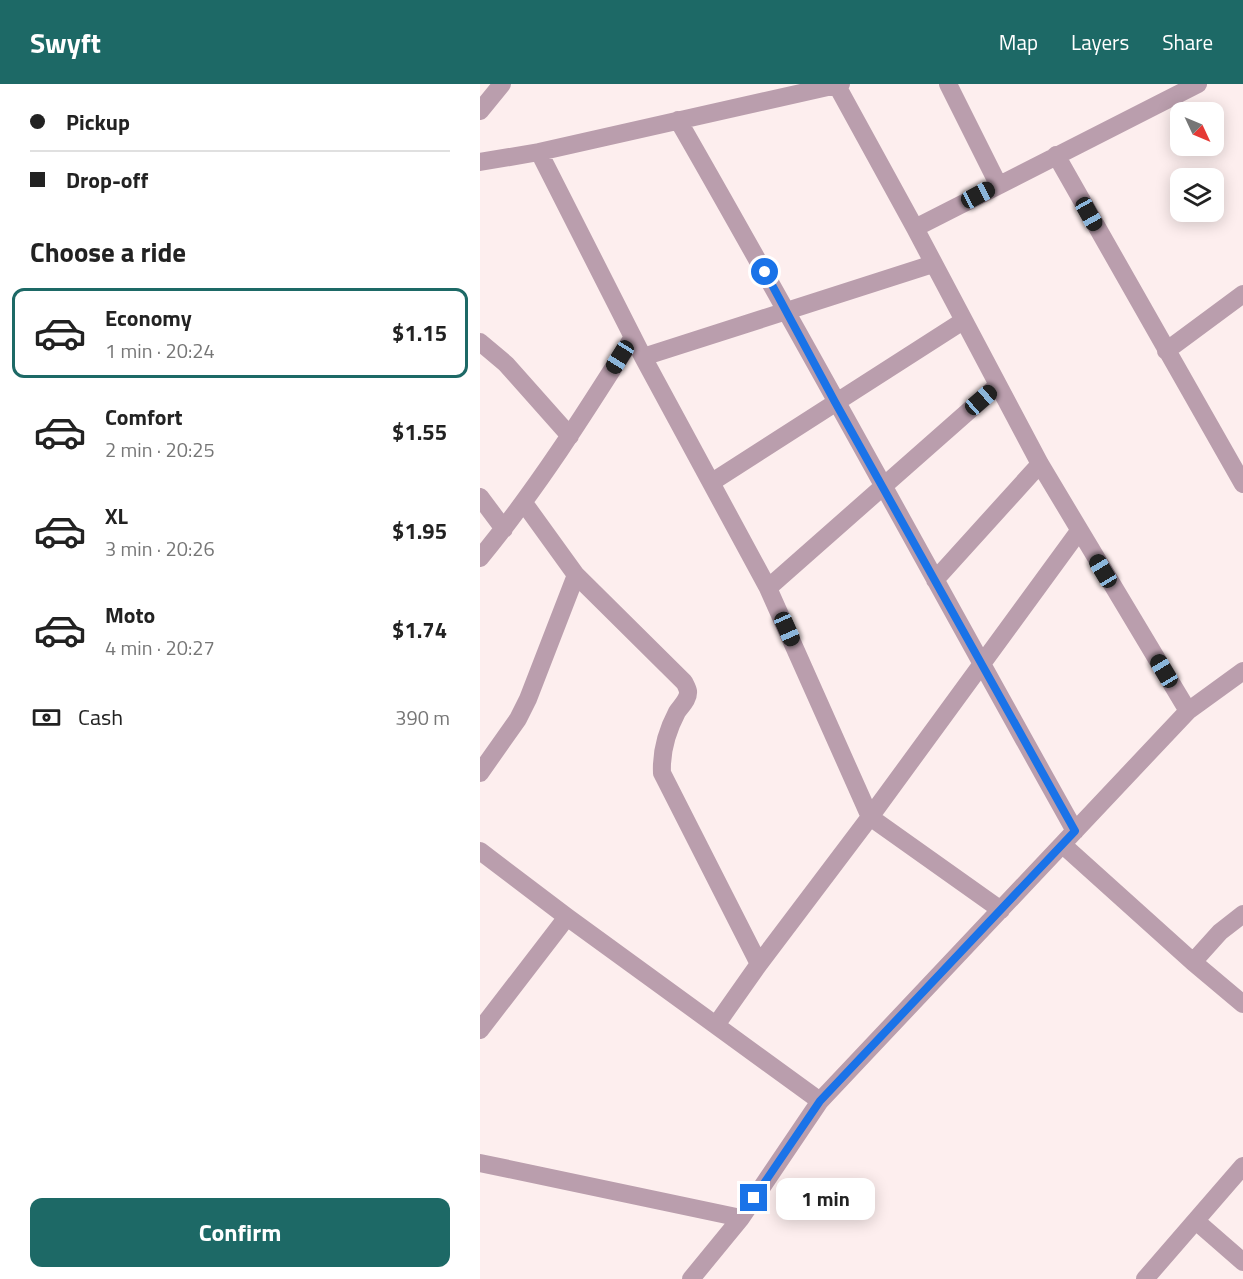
<!DOCTYPE html>
<meta charset="utf-8">
<style>
body{margin:0;font-family:"Titillium Web",sans-serif;background:#f6f6f6;color:#222;height:100vh;display:flex;flex-direction:column;font-size:22px;white-space:nowrap}
*{box-sizing:border-box;margin:0}
p{font-size:20px;color:#767676}
.icon{flex:none;width:33px;height:33px;fill:none;stroke:currentColor;stroke-width:2;stroke-linecap:round;stroke-linejoin:round}
.map{position:relative;flex:1;overflow:hidden}
.panel{display:flex;flex-direction:column;background:#fff;width:480px}
.panel>*{flex:none}
.guide{display:grid;align-content:center;height:132px;padding:0 30px;background:#fff}
.needle{width:39px;rotate:134deg}
.tools{position:absolute;left:690px;top:18px;display:grid;gap:12px}
.tools a{display:grid;place-items:center;width:54px;height:54px;border-radius:12px;background:#fff;box-shadow:0 3px 15px #0003;font-size:30px}
.end{position:absolute;width:27px;height:27px;margin:-14px;border:8px solid #1a73e8;background:#fff;box-shadow:0 0 0 3px #fff}
.from{border-radius:50%}
.bubble{position:absolute;height:42px;border-radius:12px;background:#fff;box-shadow:0 3px 15px #0003;font-size:20px;font-weight:700;line-height:42px;text-align:center}
.car{position:absolute;width:18px;height:36px;margin:-18px -9px;border-radius:8px;box-shadow:0 0 4px 2px #0007;background:linear-gradient(#222 24%,#8ab4d8 0 40%,#222 0 76%,#8ab4d8 0 86%,#222 0)}
.guide b{display:flex;align-items:center;gap:21px;height:57px;font-size:22px}
.guide b+b{border-top:2px solid #e0e0e0}
.guide i{width:15px;height:15px;background:#222}
ul{padding:0;list-style:none}
li{display:flex;align-items:center;gap:18px;height:90px;margin:0 12px 9px;padding:0 18px;border:3px solid transparent;border-radius:12px}
li div{flex:1}
li b{display:block;font-size:22px}
li em{font-style:normal;font-weight:700}
li.active{border-color:#1d6966}
li>.icon{width:54px;height:54px;stroke-width:1.5}
h2{padding:0 30px;font-size:27px;line-height:72px}
.pay{display:flex;align-items:center;gap:15px;height:66px;padding:0 30px;font-size:22px}
.pay p{margin-inline-start:auto}
.primary-button{display:flex;gap:12px;margin-top:auto;padding:12px 30px}
.primary-button a{flex:1;height:69px;border-radius:12px;background:#1d6966;color:#fff;font-size:24px;font-weight:700;line-height:69px;text-align:center}
header{display:flex;align-items:center;gap:36px;box-sizing:border-box;height:84px;padding:0 30px;background:#1d6966;color:#fff}
header strong{font-size:28px}
nav{display:flex;gap:33px;margin-inline-start:auto;font-size:21px}
main{display:flex;flex:1;min-height:0}
.map>svg:first-child{display:block}
</style>
<header>
<strong>Swyft</strong>
<nav><a>Map</a><a>Layers</a><a>Share</a></nav>
</header>
<main>
<section class="panel">
<div class="guide">
<b><i class="from"></i>Pickup</b>
<b><i></i>Drop-off</b>
</div>
<h2>Choose a ride</h2>
<ul>
<li class="active"><svg class="icon" aria-label="car" viewBox="0 0 24 24"><path d="M5 17H2v-5l4-1 3-4h7l3 4 3 1v5h-3M9 17h6M6 11h13"/><circle cx="7" cy="17" r="2"/><circle cx="17" cy="17" r="2"/></svg><div><b>Economy</b><p>1 min · 20:24</p></div><em>$1.15</em></li>
<li><svg class="icon" aria-label="car" viewBox="0 0 24 24"><path d="M5 17H2v-5l4-1 3-4h7l3 4 3 1v5h-3M9 17h6M6 11h13"/><circle cx="7" cy="17" r="2"/><circle cx="17" cy="17" r="2"/></svg><div><b>Comfort</b><p>2 min · 20:25</p></div><em>$1.55</em></li>
<li><svg class="icon" aria-label="car" viewBox="0 0 24 24"><path d="M5 17H2v-5l4-1 3-4h7l3 4 3 1v5h-3M9 17h6M6 11h13"/><circle cx="7" cy="17" r="2"/><circle cx="17" cy="17" r="2"/></svg><div><b>XL</b><p>3 min · 20:26</p></div><em>$1.95</em></li>
<li><svg class="icon" aria-label="car" viewBox="0 0 24 24"><path d="M5 17H2v-5l4-1 3-4h7l3 4 3 1v5h-3M9 17h6M6 11h13"/><circle cx="7" cy="17" r="2"/><circle cx="17" cy="17" r="2"/></svg><div><b>Moto</b><p>4 min · 20:27</p></div><em>$1.74</em></li>
</ul>
<div class="pay"><svg class="icon" aria-label="cash" viewBox="0 0 24 24"><path d="M3 7h18v10H3z"/><circle cx="12" cy="12" r="2"/></svg>Cash<p>390 m</p></div>
<div class="primary-button"><a>Confirm</a></div>
</section>
<div class="map">
<svg width="763" height="1195" viewBox="0 0 763 1195">
<rect width="100%" height="100%" fill="#fdeeee"/>
<g fill="none" stroke-linecap="round" stroke-linejoin="round">
<!-- minor -->
<path stroke="#ba9ead" stroke-width="18" d="M356 0 435 144 560 380 708 627
M468 0 518 100
M198 36C333 271 462 510 595 747
M59 68 361 0
M576 71 763 400
M0 78 59 68 163 273 288 504 390 733 521 826
M435 144 718 0
M0 258 26 280 90 352
M686 267 763 210
M163 273 453 180
M232 398 483 237
M0 413 24 445
M44 419 96 491 204 598C205 599 208 606 208 607 209 615 201 622 197 628 187 647 181 668 182 689L279 880
M0 474C57 405 105 329 153 253
M455 496 560 380
M288 504 517 302
M0 689 38 635 48 615 96 491
M583 761 713 878 763 920
M0 767 87 833 340 1017
M713 878 740 848 763 830
M236 941 279 880 390 733 599 447
M0 946 87 833
M0 1079 261 1134
M716 1137 763 1178
M211 1195 261 1134 340 1017 708 627 763 587
M665 1195 763 1082"/>
<!-- tertiary -->
<path stroke="#ba9ead" stroke-width="18" d="M0 27 22 0"/>
</g>
<g fill="none" stroke-linecap="round" stroke-linejoin="round">
<!-- route -->
<path stroke="#1a73e8" stroke-width="8" d="M274 1114 340 1017 595 747 355 318 285 188"/>
</g>
</svg>
<div class="tools">
<a><svg class="needle" viewBox="-14 -14 28 28"><path d="M0-13l5 13h-10z" fill="#e53935"/><path d="M0 13l5-13h-10z" fill="#767676"/></svg></a>
<a><svg class="icon" aria-label="layers" viewBox="0 0 24 24"><path d="M12 4l9 5-9 5-9-5zM3 14l9 5 9-5"/></svg></a>
</div>
<i class="end from" style="left:285px;top:188px"></i>
<i class="end" style="left:274px;top:1114px"></i>
<div class="bubble" style="left:296px;top:1094px;width:99px">1 min</div>
<i class="car" style="left:498px;top:111px;rotate:62deg"></i>
<i class="car" style="left:609px;top:130px;rotate:151deg"></i>
<i class="car" style="left:140px;top:273px;rotate:212deg"></i>
<i class="car" style="left:501px;top:316px;rotate:49deg"></i>
<i class="car" style="left:623px;top:487px;rotate:329deg"></i>
<i class="car" style="left:307px;top:545px;rotate:156deg"></i>
<i class="car" style="left:684px;top:587px;rotate:329deg"></i>
</div>
</main>
